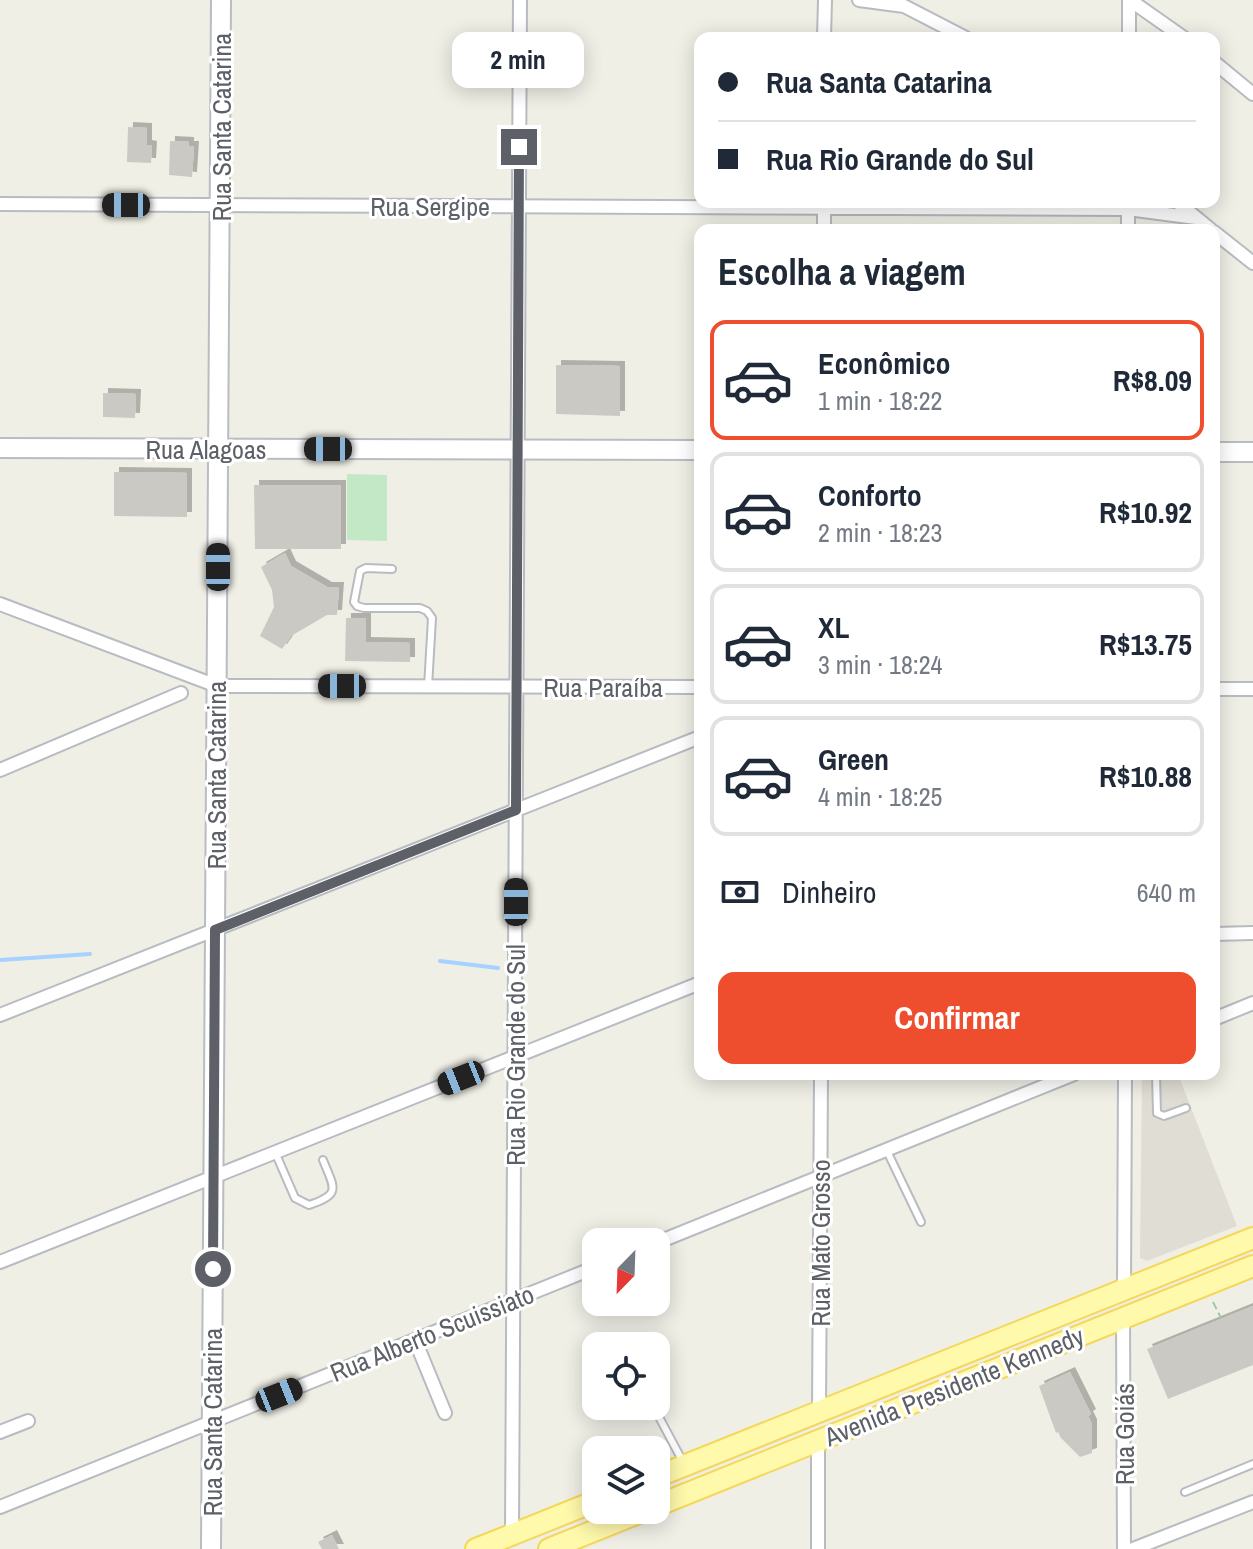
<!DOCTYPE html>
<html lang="pt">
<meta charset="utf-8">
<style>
body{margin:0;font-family:"Archivo Narrow",sans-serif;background:#f2f2f3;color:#1f2937;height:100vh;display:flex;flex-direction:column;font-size:30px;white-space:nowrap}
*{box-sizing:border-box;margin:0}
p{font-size:26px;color:#747a83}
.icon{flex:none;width:44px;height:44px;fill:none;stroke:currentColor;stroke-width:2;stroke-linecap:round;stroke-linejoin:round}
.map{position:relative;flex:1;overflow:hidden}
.panel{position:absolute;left:694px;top:224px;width:526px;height:856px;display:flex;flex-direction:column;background:#fff;border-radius:16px;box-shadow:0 4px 20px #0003}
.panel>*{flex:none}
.banner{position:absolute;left:694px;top:32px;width:526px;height:176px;border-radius:16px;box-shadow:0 4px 20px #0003;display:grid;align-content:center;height:176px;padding:0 24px;background:#fff}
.needle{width:52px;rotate:203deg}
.tools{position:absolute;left:582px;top:1228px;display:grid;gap:16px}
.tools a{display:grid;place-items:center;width:88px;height:88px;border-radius:16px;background:#fff;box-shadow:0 4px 20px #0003;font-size:40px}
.end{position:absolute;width:36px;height:36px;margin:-18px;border:10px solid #5d6167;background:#fff;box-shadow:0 0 0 4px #fff}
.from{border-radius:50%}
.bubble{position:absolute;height:56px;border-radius:16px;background:#fff;box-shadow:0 4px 20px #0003;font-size:26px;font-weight:800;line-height:56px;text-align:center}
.car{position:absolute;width:24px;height:48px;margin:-24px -12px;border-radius:10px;box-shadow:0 0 6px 2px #0007;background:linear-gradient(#222 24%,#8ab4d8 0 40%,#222 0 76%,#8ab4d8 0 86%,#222 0)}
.banner b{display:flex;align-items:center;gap:28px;height:76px;font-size:30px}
.banner b+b{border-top:2px solid #e0e1e3}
.banner i{width:20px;height:20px;background:#1f2937}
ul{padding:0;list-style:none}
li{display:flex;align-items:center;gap:24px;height:120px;margin:0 16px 12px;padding:0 8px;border:4px solid #e0e1e3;border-radius:16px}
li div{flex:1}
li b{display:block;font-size:30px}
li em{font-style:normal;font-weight:800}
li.current{border-color:#ee4e2e}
li>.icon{width:72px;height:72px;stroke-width:1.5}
h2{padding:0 24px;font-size:36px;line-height:96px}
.pay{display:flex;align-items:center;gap:20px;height:88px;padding:0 24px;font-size:30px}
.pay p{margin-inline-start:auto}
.primary-button{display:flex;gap:16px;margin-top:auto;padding:16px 24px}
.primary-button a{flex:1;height:92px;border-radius:16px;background:#ee4e2e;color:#fff;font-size:32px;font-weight:800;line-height:92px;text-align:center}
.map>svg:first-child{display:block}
</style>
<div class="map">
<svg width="1253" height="1549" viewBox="0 0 1253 1549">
<defs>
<filter id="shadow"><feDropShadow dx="5" dy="-5" stdDeviation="0" flood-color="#0004"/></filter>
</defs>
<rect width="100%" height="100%" fill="#f0efe6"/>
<!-- education -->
<path fill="#e0ded4" d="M1142 1074H1178L1237 1226 1147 1261 1140 1258Z"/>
<!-- green -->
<path fill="#c2e8c5" d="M347 474 387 475V541L347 540Z"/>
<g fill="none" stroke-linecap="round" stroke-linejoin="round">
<!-- stream -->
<path stroke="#a7d1ff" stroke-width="4" d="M0 960 90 954
M440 961 498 968"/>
</g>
<!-- building -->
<path fill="#cbc9c3" filter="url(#shadow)" d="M128 127 147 128V145L152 146 151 163 127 162Z
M170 141 189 142V146H194L192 177 169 175Z
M556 365 620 366V416L556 414Z
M103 393 136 394 135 418 103 417Z
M114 472 187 473V517L114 516Z
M254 485H341V549H255Z
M285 553 291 566 327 587H339L337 615H327L291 636 282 649 260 636 274 607 272 590 261 567Z
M346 618H366V642L410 643V662L345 661Z
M1253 1306V1365L1168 1399 1147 1349Z
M1070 1372 1091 1414 1088 1416 1092 1424V1453L1080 1457 1061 1438 1058 1432 1056 1433 1039 1386Z
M332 1535 339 1549H322L318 1542Z"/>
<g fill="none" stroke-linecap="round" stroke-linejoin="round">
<!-- lane casing -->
<g stroke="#b8bbc0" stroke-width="10">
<path id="lane" d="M392 569 366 568 360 571 354 602 357 606 364 608H420L427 611 432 618 428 687
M1156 1074 1157 1113 1164 1116 1186 1108
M886 1149 921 1222
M275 1152 295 1198 309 1205C342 1194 334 1188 323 1160
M659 1417 683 1462
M1185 1492 1253 1464"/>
</g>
<!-- street casing -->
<g stroke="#b8bbc0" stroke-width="16">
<path id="street" d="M859 0 904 6 966 38
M1130 0 1184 38
M824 38 825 0
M1129 38V0
M1214 62 1253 94
M1177 202 1211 230
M0 204 1128 209 1196 218
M824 230V202
M1128 230V202
M1214 232 1253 263
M0 604 217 686 700 687
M1214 689H1253
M0 770 181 693
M1214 934 1253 933
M0 1015 700 737
M1214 1019 1253 1003
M656 1243 1074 1074
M0 1262 700 983
M1124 1289 1125 1074
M1123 1318 1124 1549
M415 1340 445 1413
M819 1411 821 1074
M0 1432 28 1421
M818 1441V1549
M0 1507 596 1267
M512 1534 520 0
M1133 1549 1253 1502"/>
</g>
<!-- secondary casing -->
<g stroke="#b9bcc2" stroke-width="22">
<path id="secondary" d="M0 448 700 450
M1214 452H1253
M211 1549 221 0"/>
</g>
<!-- primary casing -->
<g stroke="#f5d75a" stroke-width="24">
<path id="primary" d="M656 1477 1253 1238
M656 1506 1253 1266
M476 1549 596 1501
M549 1549 646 1510"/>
</g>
<!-- path -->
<path stroke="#9bc9ac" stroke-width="2" stroke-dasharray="8 4" stroke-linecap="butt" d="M1213 1302 1221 1318"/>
<!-- lane -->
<use href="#lane" stroke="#fff" stroke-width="6"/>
<!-- street -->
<use href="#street" stroke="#fff" stroke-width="12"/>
<!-- secondary -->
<use href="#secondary" stroke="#fff" stroke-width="18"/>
<!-- primary -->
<use href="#primary" stroke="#fff9ac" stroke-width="20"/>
</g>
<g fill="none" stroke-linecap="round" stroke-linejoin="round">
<!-- route -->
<path stroke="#5d6167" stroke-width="10" d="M213 1269 215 930 516 810 519 147"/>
</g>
<g text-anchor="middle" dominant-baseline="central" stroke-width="6" stroke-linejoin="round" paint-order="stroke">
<!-- street labels -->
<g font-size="26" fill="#5d6167" stroke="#fff">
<text transform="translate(221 127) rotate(-90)">Rua Santa Catarina</text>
<text x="430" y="206">Rua Sergipe</text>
<text x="206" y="449">Rua Alagoas</text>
<text x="603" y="687">Rua Paraíba</text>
<text transform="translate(216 775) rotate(-90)">Rua Santa Catarina</text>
<text transform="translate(515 1055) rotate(-90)">Rua Rio Grande do Sul</text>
<text transform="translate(820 1243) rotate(-90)">Rua Mato Grosso</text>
<text transform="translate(432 1333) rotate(-22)">Rua Alberto Scuissiato</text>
<text transform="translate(954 1386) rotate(-22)">Avenida Presidente Kennedy</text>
<text transform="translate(212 1422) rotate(-90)">Rua Santa Catarina</text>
<text transform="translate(1124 1434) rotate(-90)">Rua Goiás</text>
</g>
</g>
</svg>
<div class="tools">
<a><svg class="needle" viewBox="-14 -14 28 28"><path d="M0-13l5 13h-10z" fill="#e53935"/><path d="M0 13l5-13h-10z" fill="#747a83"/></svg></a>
<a><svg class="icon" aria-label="locate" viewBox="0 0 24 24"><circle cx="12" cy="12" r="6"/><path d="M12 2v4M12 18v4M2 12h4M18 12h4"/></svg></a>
<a><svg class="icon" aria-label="layers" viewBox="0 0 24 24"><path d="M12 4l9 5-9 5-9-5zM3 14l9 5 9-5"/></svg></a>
</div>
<i class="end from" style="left:213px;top:1269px"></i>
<i class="end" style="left:519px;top:147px"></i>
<div class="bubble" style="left:452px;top:32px;width:132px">2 min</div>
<i class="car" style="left:126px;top:205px;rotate:270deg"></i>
<i class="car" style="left:328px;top:449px;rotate:270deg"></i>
<i class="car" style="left:218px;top:567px;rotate:0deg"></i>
<i class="car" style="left:342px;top:686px;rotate:270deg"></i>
<i class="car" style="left:516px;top:902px;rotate:0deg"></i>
<i class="car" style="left:461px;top:1078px;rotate:248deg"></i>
<i class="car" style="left:279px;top:1395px;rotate:68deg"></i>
<div class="banner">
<b><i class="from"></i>Rua Santa Catarina</b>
<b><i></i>Rua Rio Grande do Sul</b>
</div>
<section class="panel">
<h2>Escolha a viagem</h2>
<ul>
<li class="current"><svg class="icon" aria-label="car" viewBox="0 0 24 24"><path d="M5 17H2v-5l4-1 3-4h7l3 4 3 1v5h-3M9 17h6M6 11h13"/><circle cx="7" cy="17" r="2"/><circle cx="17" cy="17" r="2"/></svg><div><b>Econômico</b><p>1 min · 18:22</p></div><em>R$8.09</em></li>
<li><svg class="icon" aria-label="car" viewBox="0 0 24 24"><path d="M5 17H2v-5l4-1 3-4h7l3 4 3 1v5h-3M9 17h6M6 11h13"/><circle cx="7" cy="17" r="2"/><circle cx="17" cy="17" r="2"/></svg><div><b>Conforto</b><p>2 min · 18:23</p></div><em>R$10.92</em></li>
<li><svg class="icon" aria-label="car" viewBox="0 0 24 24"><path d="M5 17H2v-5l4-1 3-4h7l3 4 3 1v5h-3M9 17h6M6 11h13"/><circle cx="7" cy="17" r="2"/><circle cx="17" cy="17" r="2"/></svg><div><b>XL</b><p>3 min · 18:24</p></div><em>R$13.75</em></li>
<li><svg class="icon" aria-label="car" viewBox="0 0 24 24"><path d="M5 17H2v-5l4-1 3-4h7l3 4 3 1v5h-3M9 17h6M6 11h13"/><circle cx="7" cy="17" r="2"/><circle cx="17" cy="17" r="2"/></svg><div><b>Green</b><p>4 min · 18:25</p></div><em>R$10.88</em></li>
</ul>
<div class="pay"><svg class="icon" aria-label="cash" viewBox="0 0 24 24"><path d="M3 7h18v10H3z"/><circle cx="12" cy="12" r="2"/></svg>Dinheiro<p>640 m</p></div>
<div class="primary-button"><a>Confirmar</a></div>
</section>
</div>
